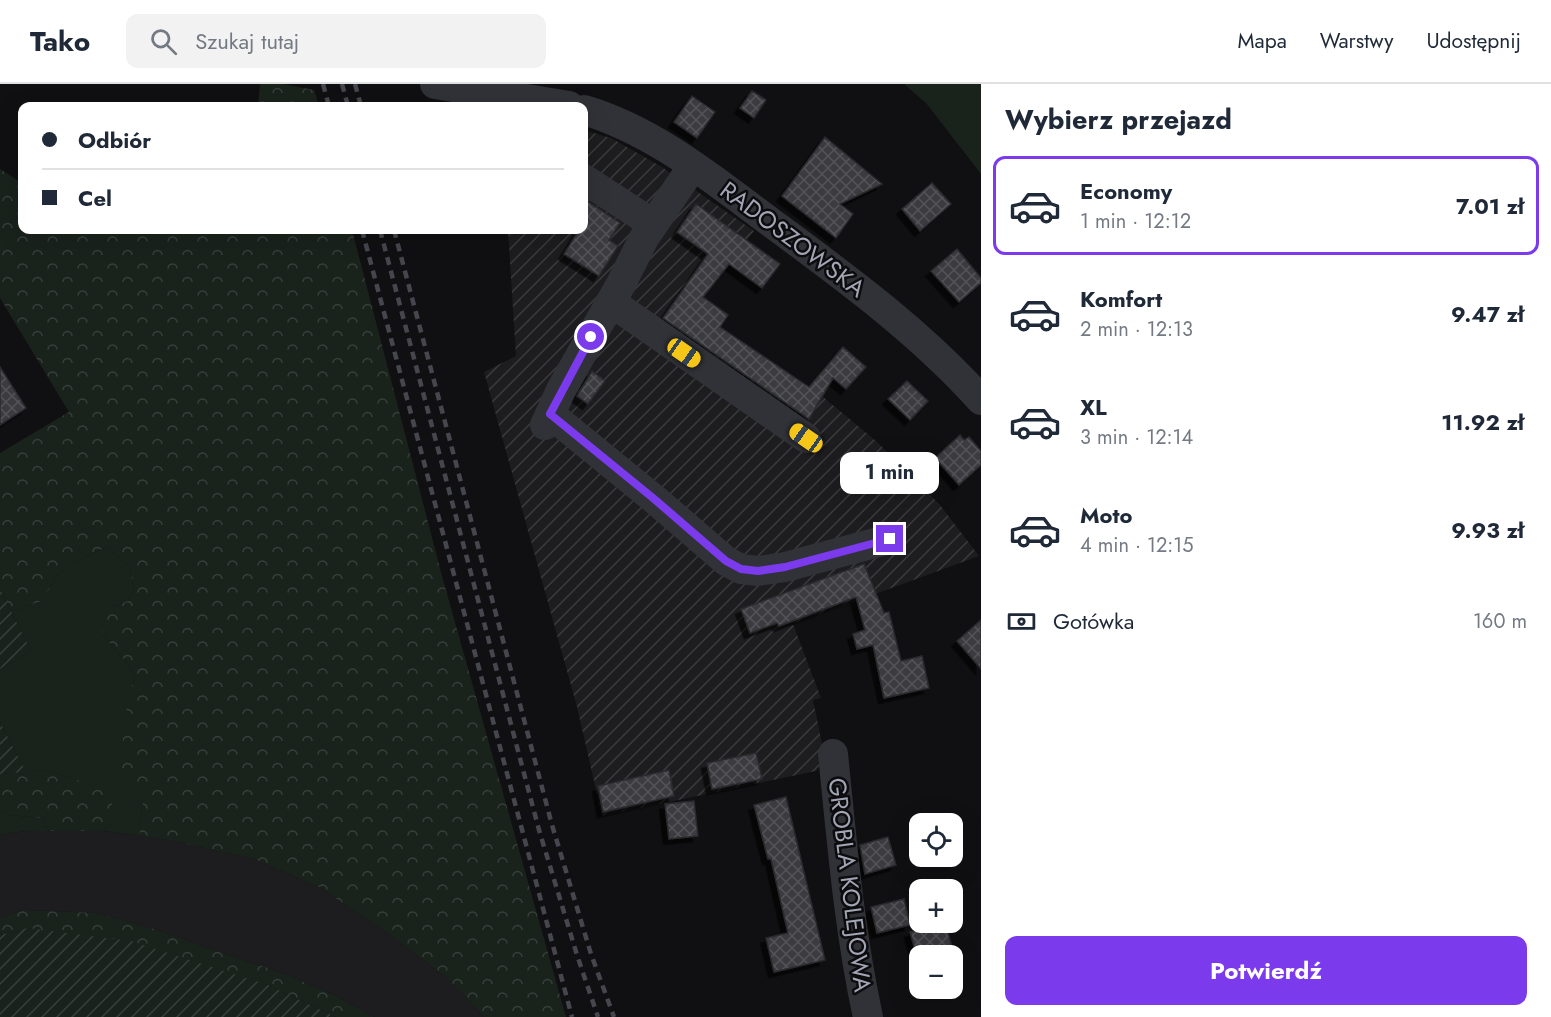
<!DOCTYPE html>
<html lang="pl">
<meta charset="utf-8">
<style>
body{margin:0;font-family:Jost,sans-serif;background:#f2f2f3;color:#1f2937;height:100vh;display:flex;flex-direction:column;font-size:22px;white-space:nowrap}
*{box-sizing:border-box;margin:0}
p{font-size:20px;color:#747a83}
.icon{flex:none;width:33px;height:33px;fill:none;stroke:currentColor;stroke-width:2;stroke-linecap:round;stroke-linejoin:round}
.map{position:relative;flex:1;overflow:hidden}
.sheet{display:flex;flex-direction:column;background:#fff;width:570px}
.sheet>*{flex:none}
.hud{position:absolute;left:18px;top:18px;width:570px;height:132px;border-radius:12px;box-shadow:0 6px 24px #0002;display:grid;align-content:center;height:132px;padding:0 24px;background:#fff}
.tools{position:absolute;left:909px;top:729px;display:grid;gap:12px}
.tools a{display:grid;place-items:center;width:54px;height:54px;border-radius:12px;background:#fff;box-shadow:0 6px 24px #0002;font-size:30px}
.end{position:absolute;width:27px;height:27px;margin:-14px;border:8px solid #7c3aed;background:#fff;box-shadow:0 0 0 3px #fff}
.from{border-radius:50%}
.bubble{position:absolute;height:42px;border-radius:12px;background:#fff;box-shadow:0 6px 24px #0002;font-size:20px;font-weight:700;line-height:42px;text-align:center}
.car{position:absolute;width:18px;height:36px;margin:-18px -9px;border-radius:8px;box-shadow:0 0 4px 2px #0007;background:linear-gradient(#f5c518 24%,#345 0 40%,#f5c518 0 76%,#345 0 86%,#f5c518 0)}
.hud b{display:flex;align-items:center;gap:21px;height:57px;font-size:22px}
.hud b+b{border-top:2px solid #e0e1e3}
.hud i{width:15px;height:15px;background:#1f2937}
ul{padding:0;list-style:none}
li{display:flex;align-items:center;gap:18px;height:99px;margin:0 12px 9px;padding:0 12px;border:3px solid transparent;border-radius:12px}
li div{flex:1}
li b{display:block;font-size:22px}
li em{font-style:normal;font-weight:700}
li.on{border-color:#7c3aed}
li>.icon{width:54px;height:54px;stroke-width:1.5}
h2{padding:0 24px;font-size:27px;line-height:72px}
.pay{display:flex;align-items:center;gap:15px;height:66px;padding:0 24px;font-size:22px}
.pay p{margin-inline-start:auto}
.action{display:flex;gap:12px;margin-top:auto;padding:12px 24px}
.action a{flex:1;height:69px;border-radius:12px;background:#7c3aed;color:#fff;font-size:24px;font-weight:700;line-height:69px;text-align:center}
header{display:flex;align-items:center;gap:36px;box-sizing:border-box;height:84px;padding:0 30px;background:#fff;border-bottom:2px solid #e0e1e3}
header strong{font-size:28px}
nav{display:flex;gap:33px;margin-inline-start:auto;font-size:21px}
.search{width:420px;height:54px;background:#f2f2f3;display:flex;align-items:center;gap:15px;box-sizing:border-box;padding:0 21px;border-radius:12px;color:#747a83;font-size:22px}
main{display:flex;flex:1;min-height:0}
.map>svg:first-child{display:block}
</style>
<header>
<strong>Tako</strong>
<div class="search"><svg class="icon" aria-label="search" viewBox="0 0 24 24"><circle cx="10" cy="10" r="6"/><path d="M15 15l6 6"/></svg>Szukaj tutaj</div>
<nav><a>Mapa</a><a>Warstwy</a><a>Udostępnij</a></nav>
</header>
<main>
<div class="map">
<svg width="981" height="933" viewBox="0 0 981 933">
<defs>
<pattern id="industrial-furrows" width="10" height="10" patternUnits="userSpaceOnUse" patternTransform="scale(1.5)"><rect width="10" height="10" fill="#1d1c1f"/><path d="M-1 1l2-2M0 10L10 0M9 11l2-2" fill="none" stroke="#3b3a3d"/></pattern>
<pattern id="forest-crowns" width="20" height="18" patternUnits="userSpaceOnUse" patternTransform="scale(1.5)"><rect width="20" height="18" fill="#1a221c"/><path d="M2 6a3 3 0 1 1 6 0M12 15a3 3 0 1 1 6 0" fill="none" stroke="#383f3b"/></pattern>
<pattern id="garden-furrows" width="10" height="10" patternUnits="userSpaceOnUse" patternTransform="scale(1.5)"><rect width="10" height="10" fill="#1a221c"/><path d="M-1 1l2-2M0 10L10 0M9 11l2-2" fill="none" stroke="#383f3b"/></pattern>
<pattern id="building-cross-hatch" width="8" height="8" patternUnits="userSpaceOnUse" patternTransform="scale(1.5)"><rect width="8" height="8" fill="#3a3a40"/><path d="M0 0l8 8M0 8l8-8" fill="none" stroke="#535459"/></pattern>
<filter id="shadow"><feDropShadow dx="-5.5" dy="5.5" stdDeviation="0" flood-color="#0009"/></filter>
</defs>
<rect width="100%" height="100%" fill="#101012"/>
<!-- built -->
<path fill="#1d1c1f" d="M25 747H104L168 756 254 775 321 804 395 855 447 894 484 933H375L334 911 290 892 151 844 96 829 25 826 0 833V751Z"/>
<!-- industrial -->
<path fill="url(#industrial-furrows)" d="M584 46 611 54 662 83 754 147 703 213 728 231 720 243 822 312 876 357 940 421 979 472 793 540 821 614 813 616 825 674 816 687 602 732 577 623 484 288 516 272 508 146H584Z"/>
<!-- green -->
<path fill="#1a221c" d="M904 0H981V90L926 19Z
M107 463 130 483 134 506 128 517 111 523 103 551 131 584 135 595 129 608 136 704 143 716 139 752 104 747 110 738 72 694 43 686 26 688 0 638V585L31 567 11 527 42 517 57 492 75 477Z
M0 727 9 731 42 734 49 747H25L0 751Z"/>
<!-- forest -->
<path fill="url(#forest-crowns)" d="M260 0H283L314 6 319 22H258Z
M0 85 22 99V146H352L442 492 566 933H484L447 894 395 855 321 804 254 775 168 756 139 752 143 716 122 685 121 669 129 608 135 595 131 584 103 551 100 535 111 523 128 517 134 506 130 483 107 463 75 477 57 492 42 517 11 527 0 505V369L69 328 0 214Z
M43 686 72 694 105 707 114 724 110 738 104 747H49L42 734 9 731 0 727V690Z
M25 826 96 829 151 844 290 892 334 911 375 933H336L268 901 27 844 0 851V833Z"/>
<!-- garden -->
<path fill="url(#garden-furrows)" d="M0 505 31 567 0 585Z
M0 638 26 688 0 690Z
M27 844 131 857 268 901 336 933H0V851Z"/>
<!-- building -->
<path fill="url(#building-cross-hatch)" stroke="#2b2a2e" stroke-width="1.5" filter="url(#shadow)" d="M752 7 766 16 754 34 740 24Z
M692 12 715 28 697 54 674 38Z
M825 53 882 100 840 120 853 130 836 154 782 112Z
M932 99 951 120 920 147 902 125Z
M584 115 620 139 609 156 618 162 599 192 564 170 579 146H584Z
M696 120 780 180 762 204 729 180 703 213 728 231 720 243 809 303 843 263 866 283 846 305 833 294 809 335 663 234 708 170 677 148Z
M957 165 981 194V199L959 218 931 187Z
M0 283 26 324 0 341Z
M592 287 605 297 588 320 577 312Z
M907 297 928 317 910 336 888 315Z
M960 351 964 356 969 353 981 367V381L959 401 935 374Z
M864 480 884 529 889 528 901 577 922 572 929 604 884 614 873 561 857 565 853 550 865 546 856 513 779 542 777 539 750 549 741 525Z
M981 536V585L957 557Z
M756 669 762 695 712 705 707 679Z
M669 686 674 712 603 728 598 702Z
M786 713 825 876 774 888 766 854 788 849 771 775H768L754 721Z
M694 717 698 752 669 755 665 720Z
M888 753 896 781 865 790 860 761Z
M904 815 910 841 877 849 871 823Z
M945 838 952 863 917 873 910 848Z"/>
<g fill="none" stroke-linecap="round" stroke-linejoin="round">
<!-- minor -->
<path stroke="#313237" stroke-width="30" d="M435 0 569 22
M584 26C655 47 715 97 773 140 846 194 920 248 981 316
M584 95 653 140
M611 218 806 354
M550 330 653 414 726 477 741 485 758 487 785 483 890 455
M545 341 561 306 621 200 644 154 693 82
M833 670C842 758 849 846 868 933"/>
<!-- rail -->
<path stroke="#46474e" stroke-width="4.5" stroke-dasharray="8 6" stroke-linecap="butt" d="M323 0 329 22
M342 0 348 22
M355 0 361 22
M362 146 572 933
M380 146 539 746 577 871 598 933
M394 146 552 741 591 870 614 933"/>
</g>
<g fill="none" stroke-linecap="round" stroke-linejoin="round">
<!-- route -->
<path stroke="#7c3aed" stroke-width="8" d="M591 253 550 330 653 414 726 477 741 485 758 487 785 483 890 455"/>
</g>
<g text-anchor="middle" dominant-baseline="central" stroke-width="5" stroke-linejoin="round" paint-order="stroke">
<!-- street labels -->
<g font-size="24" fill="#a1a5b4" stroke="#0c0b0d">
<text transform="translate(793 155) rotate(37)">RADOSZOWSKA</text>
<text transform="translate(850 801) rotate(83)">GROBLA KOLEJOWA</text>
</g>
</g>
</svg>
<div class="tools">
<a><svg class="icon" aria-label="locate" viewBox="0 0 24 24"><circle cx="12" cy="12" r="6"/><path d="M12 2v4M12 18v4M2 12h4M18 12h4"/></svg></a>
<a>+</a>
<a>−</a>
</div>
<i class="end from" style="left:591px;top:253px"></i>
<i class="end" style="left:890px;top:455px"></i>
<div class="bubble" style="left:840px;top:368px;width:99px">1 min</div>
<i class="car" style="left:684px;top:269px;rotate:125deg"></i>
<i class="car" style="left:806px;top:354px;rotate:305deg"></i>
<div class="hud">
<b><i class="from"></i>Odbiór</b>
<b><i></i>Cel</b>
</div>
</div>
<section class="sheet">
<h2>Wybierz przejazd</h2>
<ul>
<li class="on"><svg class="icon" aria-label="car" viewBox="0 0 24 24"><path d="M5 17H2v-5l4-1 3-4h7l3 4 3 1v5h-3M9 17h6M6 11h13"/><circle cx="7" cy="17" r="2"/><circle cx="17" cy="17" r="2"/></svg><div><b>Economy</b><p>1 min · 12:12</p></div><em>7.01 zł</em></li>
<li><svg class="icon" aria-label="car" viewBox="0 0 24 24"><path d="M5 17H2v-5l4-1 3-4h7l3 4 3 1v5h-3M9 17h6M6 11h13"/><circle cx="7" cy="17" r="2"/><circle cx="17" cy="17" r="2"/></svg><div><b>Komfort</b><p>2 min · 12:13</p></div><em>9.47 zł</em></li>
<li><svg class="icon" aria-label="car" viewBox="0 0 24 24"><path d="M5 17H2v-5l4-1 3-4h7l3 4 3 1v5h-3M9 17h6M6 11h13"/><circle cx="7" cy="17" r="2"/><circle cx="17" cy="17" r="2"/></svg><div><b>XL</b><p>3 min · 12:14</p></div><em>11.92 zł</em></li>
<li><svg class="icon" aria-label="car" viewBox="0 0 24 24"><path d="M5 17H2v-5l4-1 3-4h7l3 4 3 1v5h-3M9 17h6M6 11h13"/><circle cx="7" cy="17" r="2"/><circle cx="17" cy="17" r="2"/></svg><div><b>Moto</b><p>4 min · 12:15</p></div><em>9.93 zł</em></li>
</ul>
<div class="pay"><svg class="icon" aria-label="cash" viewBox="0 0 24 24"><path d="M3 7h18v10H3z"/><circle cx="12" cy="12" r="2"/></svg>Gotówka<p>160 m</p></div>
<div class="action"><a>Potwierdź</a></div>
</section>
</main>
